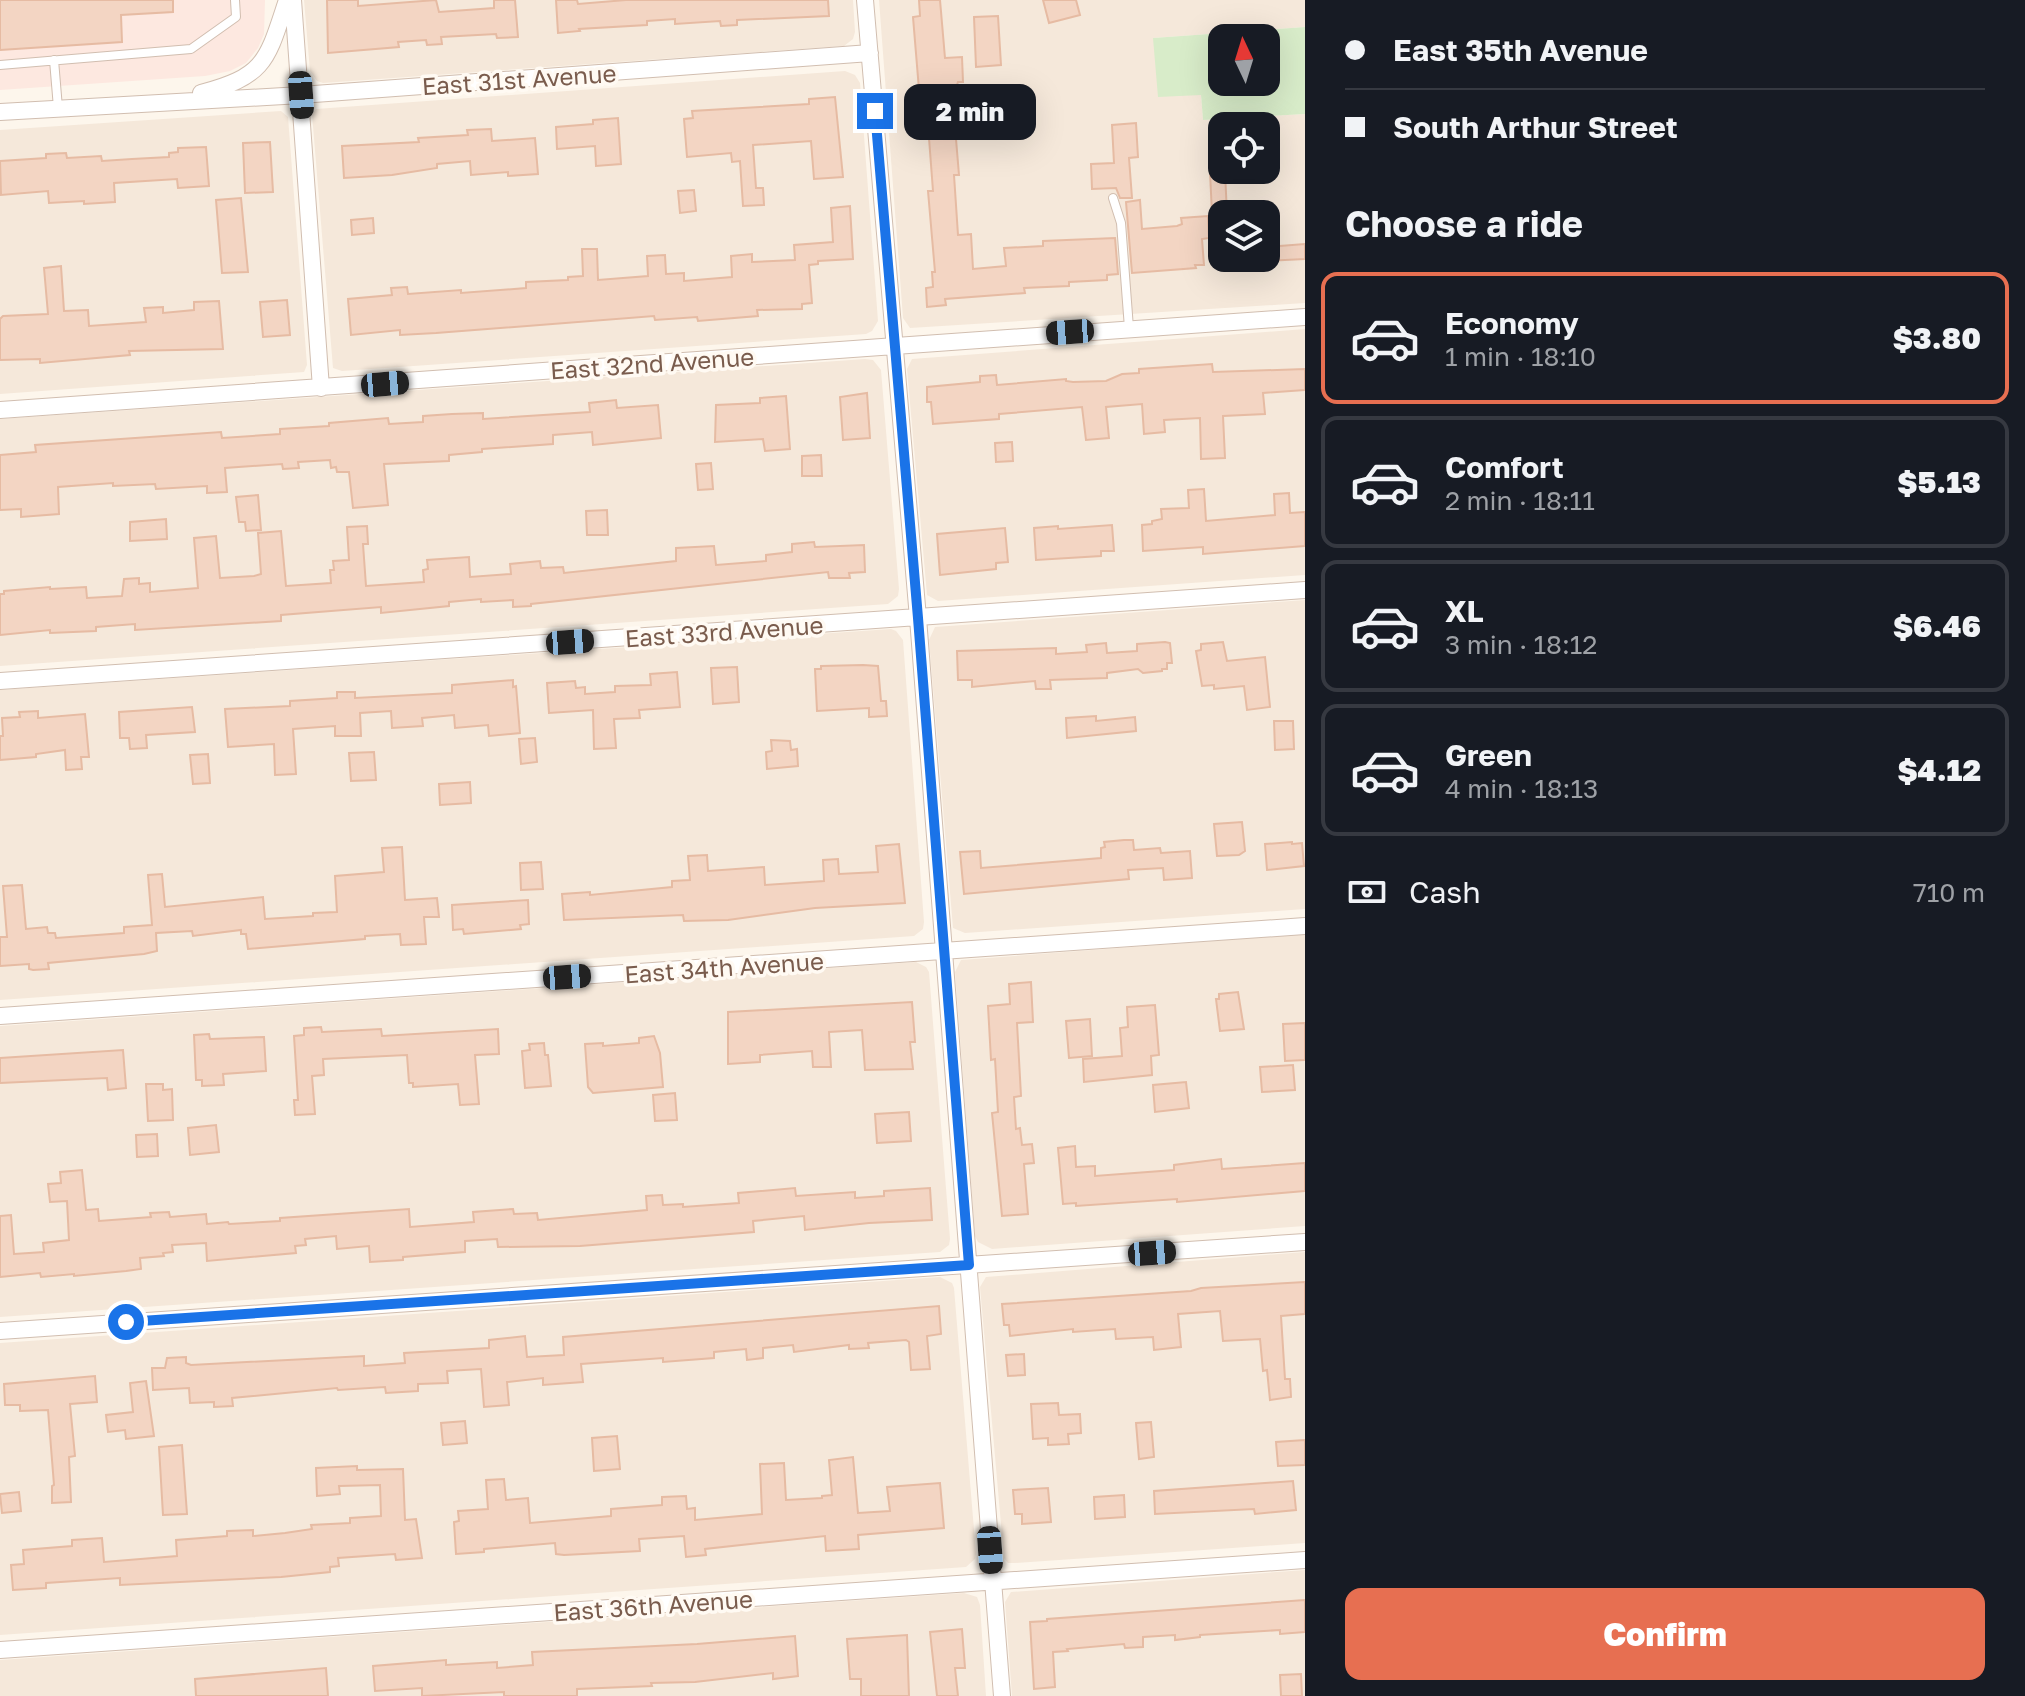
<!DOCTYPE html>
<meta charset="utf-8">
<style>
body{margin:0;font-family:"Golos Text",sans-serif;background:#242831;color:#f1f3f6;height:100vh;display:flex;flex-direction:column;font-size:30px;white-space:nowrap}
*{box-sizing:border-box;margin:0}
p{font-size:26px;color:#9ea1a6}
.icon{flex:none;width:44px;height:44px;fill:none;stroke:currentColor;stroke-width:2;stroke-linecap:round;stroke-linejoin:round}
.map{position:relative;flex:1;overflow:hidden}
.sheet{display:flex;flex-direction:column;background:#171b24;width:720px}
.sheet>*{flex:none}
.hud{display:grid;align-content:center;height:176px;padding:0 40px;background:#171b24}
.needle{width:52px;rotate:356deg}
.buttons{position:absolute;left:1208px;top:24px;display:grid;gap:16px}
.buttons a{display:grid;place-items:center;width:72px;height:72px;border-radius:16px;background:#171b24;box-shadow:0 8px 32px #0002;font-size:40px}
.end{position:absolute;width:36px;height:36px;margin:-18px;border:10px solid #1a73e8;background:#fff;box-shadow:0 0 0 4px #fff}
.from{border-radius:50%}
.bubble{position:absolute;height:56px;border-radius:16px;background:#171b24;box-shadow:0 8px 32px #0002;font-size:26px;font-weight:800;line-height:56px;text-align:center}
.car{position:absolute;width:24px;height:48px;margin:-24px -12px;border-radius:10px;box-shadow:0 0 6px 2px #0007;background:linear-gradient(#222 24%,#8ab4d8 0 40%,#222 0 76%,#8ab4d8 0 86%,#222 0)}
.hud b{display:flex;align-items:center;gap:28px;height:76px;font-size:30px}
.hud b+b{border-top:2px solid #363941}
.hud i{width:20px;height:20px;background:#f1f3f6}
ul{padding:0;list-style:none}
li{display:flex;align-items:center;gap:24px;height:132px;margin:0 16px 12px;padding:0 24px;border:4px solid #363941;border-radius:16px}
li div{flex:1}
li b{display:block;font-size:30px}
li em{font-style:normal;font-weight:800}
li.active{border-color:#e76f51}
li>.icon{width:72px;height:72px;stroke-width:1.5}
h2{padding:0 40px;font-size:36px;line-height:96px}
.pay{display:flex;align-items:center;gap:20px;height:88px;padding:0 40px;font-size:30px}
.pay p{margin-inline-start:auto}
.action{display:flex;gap:16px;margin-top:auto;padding:16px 40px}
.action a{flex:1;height:92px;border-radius:16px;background:#e76f51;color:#fff;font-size:32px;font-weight:800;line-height:92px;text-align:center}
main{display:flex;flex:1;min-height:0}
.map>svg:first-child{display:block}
</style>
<main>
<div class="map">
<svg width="1305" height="1696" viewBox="0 0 1305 1696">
<rect width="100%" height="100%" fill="#fdf6ec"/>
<!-- residential -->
<path fill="#f5e8da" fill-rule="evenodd" d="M304 0H853L855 32 853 39 844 46 323 83 317 81 310 71Z
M879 0H1305V27L1153 38 1201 95 1203 120 1305 114V303L910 328 903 318ZM1222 126H1266V170H1222ZM1222 214H1266V258H1222Z
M845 71 855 75 860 83 878 321 872 331 866 334 342 371 333 368 312 114 316 109Z
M281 111 288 117 307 365 304 372 0 394V130Z
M1305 329V575L938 601 927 595 907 369 912 359Z
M865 359 873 360 881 370 899 589 898 596 888 604 0 666V419Z
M1305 600V909L965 933 953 928 929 640 935 627Z
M891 629 896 631 903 640 924 922 923 929 914 936 0 1000V690Z
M1305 934V1226L992 1249 978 1242 975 1236 955 972 961 960Z
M916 962 926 967 929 972 950 1239 949 1245 940 1252 0 1317V1026Z
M1305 1252V1543L1015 1563H1008L1004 1558 980 1287 986 1277Z
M940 1277 952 1283 954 1288 976 1554 975 1559 966 1567 0 1635V1343Z
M1305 1570V1696H1012L1005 1602 1011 1592Z
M964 1593 977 1597 980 1605 986 1696H0V1660Z"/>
<!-- commercial -->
<path fill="#fde8e0" d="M0 0H265L264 34 258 48 246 63 230 71 205 76 0 90Z"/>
<!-- green -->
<path fill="#d8ecc9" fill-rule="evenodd" d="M1305 27V114L1203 120 1201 95 1158 97 1153 38ZM1222 38H1266V82H1222Z"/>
<!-- building -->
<path fill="#f3d5c3" stroke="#e6bba3" stroke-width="2" d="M0 0H173V12L121 15 122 42 0 50Z
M327 0H358V6L436 0 439 12 494 8V0H515L518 37 497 38 496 34 441 37 442 44 427 45 426 40 398 42 399 47 328 53Z
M556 0H577L578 4 626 0H828L829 16 737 20V25L721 26 720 21 675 24V19L647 21V25L579 29 580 31 558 33Z
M919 0H940L945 58 962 57 963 82H958L957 85 960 126 955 127 959 175H954L958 235 971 234 973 269 1006 266 1004 248 1043 246V241L1115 238 1118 274 1107 275V280L1069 282V286L1024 288 1025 293 945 299 946 305 927 307 926 288 933 287 932 272H935L928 191H933L928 125 922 126 913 17 920 16Z
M1043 0H1076L1080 15 1049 23Z
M998 16 1001 65 976 67 974 17Z
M835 97 843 177 814 179 811 141 753 145 756 188H763L764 205 743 206 740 161 732 162 731 153 687 157 684 119 693 118 692 111 809 104V99Z
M618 118 621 164 596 166 595 146 557 149 556 127 593 124V120Z
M1136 123 1138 157 1129 158 1132 198H1120L1116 188 1092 189 1091 164 1114 163 1112 125Z
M491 129 492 141 535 138 538 174 508 176V172L471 175 470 161 437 164V168L392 175 344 178 342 146 419 142 418 138 468 135 467 130Z
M270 142 273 192 245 193 243 143Z
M206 147 209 186 178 188 177 179 114 183 115 202 84 204V201L49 203 48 191 1 195 0 161 46 158V154L66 153 67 158 101 156 102 161 132 159 169 157V153L178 152V148Z
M1210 172H1225L1227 214H1212Z
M694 190 696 211 680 213 678 191Z
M241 198 248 272 222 273 216 200Z
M1140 200 1142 229 1177 226 1182 224 1181 218 1208 216 1209 238 1202 239 1204 265H1195L1196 268 1132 273 1126 202Z
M850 206 853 259 818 261V264L809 265 812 303 802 304V309L757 310 758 316 698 321 697 317 655 320 654 316 436 333 400 335V330L351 335 348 299 392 295 391 288 407 287 408 294 461 290V293L526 288V282L568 280V277L583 276 582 249H597L598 280 648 276 647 256 665 255 666 274 684 273V281L732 277 731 256 752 254V262L795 260 794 245 833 242 831 208Z
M373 218 374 233 352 235 351 220Z
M1305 244V259L1266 261V247Z
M61 266 64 311 88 310 89 326 146 322 144 308 163 307V313L194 310V302L219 301 223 349 129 351 130 355 40 363V359L0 360V319L3 316 48 314 44 268Z
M287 300 290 335 263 337 260 302Z
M1212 364 1213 372 1305 369V390L1263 393 1265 414 1223 416 1225 458 1201 459 1200 418 1164 420 1165 432 1144 434 1142 404 1106 407 1109 438 1086 440 1082 407 999 414V419L933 424 931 402H927V387L980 382V376L996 375 997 385 1066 379V381L1073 382 1106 381 1122 374 1139 373V369Z
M867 393 870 438 843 440 840 397Z
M786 396 790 449 765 451 763 439 715 442 716 405 760 403V398Z
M616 400 617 408 658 405 661 438 593 445 592 432 553 435V444L482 449V452L449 455V461L384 464 388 505 353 508 349 472H337L336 467 331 468 330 460 298 462 299 468 283 469 282 464 225 468 227 492 207 493V486L156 489 155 484 113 486V483L58 487 59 514 21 517V509L0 510V455L36 452 35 445 221 432 222 438 280 434V429L329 426V423L388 418 389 424 423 422V416L452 414 483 413V419L590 412 589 403Z
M1012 442 1013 461 996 462 995 443Z
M821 455 822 476H802V456Z
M711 463 713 489 698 490 696 464Z
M1204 489 1206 521 1275 515 1274 494 1289 493 1290 513 1305 512V546L1203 554V547L1143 551 1142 525 1152 524V521L1162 519 1161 509 1189 508 1188 490Z
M258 495 261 530 246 531 245 522H239L236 497Z
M607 510 608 535H587L586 511Z
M166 519 167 539 130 541V522Z
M1112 525 1114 551H1101V556L1036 560 1034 528 1058 526V529Z
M367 526 368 544H363L366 586 424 582 423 570 428 569 427 560 469 557 470 577 511 574 510 564 540 561 541 568 563 567 564 573 676 561V548L714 546 716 565 766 561V555L792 552V544L814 542 815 547 864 545 865 572 849 573 850 578H829L828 572 531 604V606L513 607V600L481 602V599L449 602V606L381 613V607L281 615V621L135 630V624L96 627V631L50 633V630L0 635V594H4V591L50 587V589L86 587 87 598 122 596 124 579 139 578V584L150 583V592L198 588 194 538 216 536 220 578 254 576 261 574 258 533 281 531 286 586 331 583 330 570H334L333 561 349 560 347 527Z
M1005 528 1008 562 996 563V569L940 575 937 534Z
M1165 642 1170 643 1172 663H1167V669H1162V671L1143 673 1138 669 1107 673V678L1050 680 1051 689H1036L1035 681 972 687V680H958L957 651 1056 648V654L1087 652 1086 645 1106 643 1107 653 1137 651V644Z
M1223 642 1227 661 1265 657 1270 707 1247 710 1244 686 1214 689V685L1202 686 1196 651 1201 650V644Z
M863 665 878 666 881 701H886L887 716 869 717V708L817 711 815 669H821V666Z
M737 667 739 702 713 704 711 668Z
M677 672 680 707 639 710 640 718 614 719 616 748 594 749 593 710 549 713 547 683 575 681 576 688 585 687V694L615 692V686L651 685 650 674Z
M513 680V687L516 686 520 733 489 736 488 725 455 728 454 715 422 718 423 726 392 728 391 711 360 713 361 736H335V726L293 729 296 774 275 775 274 744 228 747 225 709 290 706V701L337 698V692H355V698L452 693V685Z
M192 707 195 732 146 735 147 748 130 749 129 738H120L119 712Z
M38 711V718L85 714 89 757H81L82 769 66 770 65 750 36 754V757L0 760V736H3L2 718 20 717 19 712Z
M1096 716V721L1135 717 1136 731 1067 738 1066 718Z
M1274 721H1293L1294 749 1275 750Z
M535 738 537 762 521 764 519 739Z
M771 740 790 741 791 750 797 749 798 766 767 769 766 752 772 751Z
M374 752 376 780 351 781 349 753Z
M208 754 210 783 193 784 190 755Z
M470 782 471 803 440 805 439 784Z
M1242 822 1245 851 1239 855 1217 856 1214 824Z
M1124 840H1133L1134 850 1160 848 1161 853 1190 851 1192 878 1164 880 1163 868 1128 870 1129 879 964 894 960 852 980 851 981 868 1101 858V848L1105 847 1104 842Z
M1292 842V844L1302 843 1304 866 1267 870 1265 844Z
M899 844 905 903 815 908 728 920 684 921 683 915 564 920 562 894 590 892V895L672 887V881L690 880 688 856 707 855 708 871 764 867 765 885 824 881 823 860 838 859 839 874 878 872 876 846Z
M402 847 405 900 437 898 439 917H424L426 944 401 945 400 934 365 936V939L248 949 246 934H241V930L193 936 192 931 156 933 157 951 144 954 48 963 49 969 33 970 29 969V964L0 966V937H7L3 886 22 885 26 929 47 927 48 933H55L56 938 124 933V927L152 925 148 875 162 874 165 907 263 897 265 919 313 916V913L337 912 335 876 384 872 382 848Z
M541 862 543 889 521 890 520 863Z
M528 900 529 924 520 925 521 929 464 934 463 929 453 930 452 905Z
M1031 982 1033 1022 1017 1023 1021 1096 1014 1097 1016 1129 1020 1128 1022 1145 1032 1144 1034 1163 1024 1164 1028 1214 1002 1216 992 1113 998 1112 995 1059 991 1060 988 1006 1010 1004 1009 984Z
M1238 992 1244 1029 1220 1031 1216 999H1219V994Z
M912 1002 915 1042H910L913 1069 865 1070 862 1030 829 1032 831 1067H813L812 1051 760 1055V1062L728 1064V1012Z
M1155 1005 1159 1055 1151 1056 1152 1075 1084 1082 1083 1059 1122 1056 1120 1028 1128 1027 1127 1007Z
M1090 1019 1092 1056 1069 1058 1066 1021Z
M1305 1023V1060L1285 1061 1283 1024Z
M321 1027 322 1032 381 1029 382 1036 498 1029 499 1054 475 1055 479 1104 460 1105 458 1084 413 1087V1083H409L407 1055 323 1059 324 1075 312 1076 315 1114 295 1115 294 1100H298L294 1036 304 1035V1028Z
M209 1034 210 1039 264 1037 266 1071 223 1074 224 1085 202 1086V1080H196L194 1035Z
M654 1036 660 1053 663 1087 593 1093 588 1087 585 1044 603 1043V1046L639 1043V1038Z
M544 1043 545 1055H548L551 1086 525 1088 522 1051 530 1050 529 1044Z
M123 1050 126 1088 108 1090 107 1078 0 1083V1058Z
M1293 1065 1295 1090 1262 1092 1260 1067Z
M1186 1082 1189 1108 1155 1112 1153 1085Z
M146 1084H163V1090L172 1089 173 1120 148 1121Z
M675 1093 677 1120 655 1121 653 1095Z
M909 1112 911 1141 877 1143 875 1114Z
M216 1125 219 1152 190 1155 188 1128Z
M157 1134 158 1156 137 1157 136 1135Z
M1075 1146 1076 1167 1095 1166V1176L1174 1170V1165L1221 1159 1222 1169 1305 1163V1191L1177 1202V1199L1076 1206V1203L1063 1204 1058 1148Z
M82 1170 86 1210 98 1209 99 1221 151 1217 150 1213 169 1212 170 1217 206 1214 207 1224 228 1222 229 1224 280 1221V1218L409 1209 410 1227 474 1222 473 1212 513 1209 514 1214 537 1213 538 1220 647 1210 646 1196 662 1195 663 1205 683 1204V1207L739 1203 738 1193 795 1188 796 1196 855 1192V1198L884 1196V1191L930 1188 932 1220 869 1223 805 1230 804 1216 753 1221 754 1232 580 1246 498 1247 497 1239 465 1241V1252L403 1257V1260L370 1262 369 1246 337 1249 336 1236 305 1239 306 1245 295 1246 296 1253 207 1261 206 1243 172 1245 173 1252 163 1253 164 1256 140 1258 141 1269 126 1271 74 1276V1274L41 1277 40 1273 0 1277V1216L11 1215 14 1254 44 1252 43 1243 69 1240 67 1201 50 1202 48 1184 61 1183 60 1172Z
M1305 1282V1314L1281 1316 1285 1379H1290L1291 1397 1270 1400 1267 1370 1263 1371 1260 1339 1223 1341 1220 1311 1178 1314 1181 1347 1154 1350 1153 1337 1116 1339 1115 1329 1073 1332V1329L1010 1336 1009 1325H1004L1002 1304 1191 1291 1201 1288Z
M939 1306 941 1334 927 1336 930 1369 911 1370 909 1342 906 1340 868 1343 869 1348 849 1349V1345L794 1352 793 1345 763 1348V1358L747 1360 746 1349 714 1352V1358L663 1362V1358L581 1364 583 1382 543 1385V1378L507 1382 509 1405 484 1407 481 1369 447 1371 448 1383 418 1384V1391L386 1393 385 1387 338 1390 337 1388 232 1398 233 1406 214 1407V1402L190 1403 189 1388 153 1390 152 1368H165L167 1358 186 1357V1363L191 1365 364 1356V1366L405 1363 404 1353 489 1348V1340L525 1336 527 1357 564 1355 563 1337Z
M1024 1354 1025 1375 1008 1376 1006 1355Z
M95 1376 97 1402 70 1404 75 1456 69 1457 71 1502 52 1503V1486L54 1485 48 1410 20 1411V1405H5L4 1384Z
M146 1381 154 1436 126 1439 125 1430 108 1432 106 1415 133 1412 130 1383Z
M1058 1403 1059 1415 1080 1414 1081 1433 1068 1434 1069 1444 1048 1445V1438L1033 1439 1031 1404Z
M465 1421 467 1443 443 1445 441 1423Z
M1151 1422 1154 1457 1139 1459 1136 1423Z
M617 1436 620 1469 594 1471 592 1438Z
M1305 1440V1465L1278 1466 1276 1442Z
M182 1445 187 1514 163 1515 159 1447Z
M853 1457 858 1513 890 1511 887 1487 940 1483 944 1528 858 1535 859 1549 826 1551 825 1536 705 1549 706 1555 686 1557 684 1536 639 1539 640 1551 564 1555 556 1554 555 1543 484 1549V1552L456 1554 454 1522 459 1521 458 1511 488 1509 486 1480 504 1479 506 1500 528 1498 530 1523 611 1516V1509L662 1505V1497L686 1496 687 1509 695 1508V1520L762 1514 760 1464 784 1463 786 1500 822 1498V1496L832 1495 829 1460Z
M357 1466V1470L403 1469 405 1520 416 1519 422 1558 396 1560 395 1554 338 1558 339 1566 330 1567V1572L281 1577 120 1585V1578L46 1583V1588L13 1590 11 1565 24 1564 23 1550 72 1546V1540L102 1538 104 1562 177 1556 176 1540 227 1536V1531L253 1530V1536L285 1533 312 1529 311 1525 350 1523V1518L381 1516 380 1485 339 1486 340 1494 317 1496 316 1468Z
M1293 1481 1296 1510 1255 1514 1254 1509 1155 1514 1154 1491Z
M1048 1488 1051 1522 1022 1524V1514H1015L1013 1490Z
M19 1492 21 1511 2 1513 0 1494Z
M1124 1495 1125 1517 1095 1519 1094 1497Z
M1305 1600V1632L1280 1634V1630L1200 1635V1637L1175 1640V1635L1143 1637V1647L1125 1648 1124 1644 1067 1649 1068 1651 1053 1652 1055 1687 1034 1689 1030 1622 1047 1621V1619Z
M962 1629 965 1668H955L958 1696H937L930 1632Z
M907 1635 909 1696H861V1679H850L847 1639Z
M795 1636 798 1676 773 1679V1673L695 1682 651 1683 652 1686 577 1689V1696H504V1692L422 1696V1688L375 1691 373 1666 446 1660V1665L497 1662V1668L533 1665 532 1652 697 1644Z
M326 1668 328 1696H196L195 1679Z
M1301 1674 1302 1696H1281L1280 1675Z"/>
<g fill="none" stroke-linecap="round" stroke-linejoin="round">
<!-- lane casing -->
<g stroke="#d1beb0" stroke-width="10">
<path id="lane" d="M54 60 58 108
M0 65 191 49 236 17 235 0
M1113 198 1121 223 1129 328"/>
</g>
<!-- street casing -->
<g stroke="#d1beb0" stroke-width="18">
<path id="street" d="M293 0 321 388
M865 0 918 618 1002 1696
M201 93C266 76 267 60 287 0
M0 112 301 95 870 53
M0 410C435 381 870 345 1305 317
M0 681 1305 590
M0 1016 1305 926
M0 1331 1305 1242
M0 1650 1305 1560"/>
</g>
<!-- lane -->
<use href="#lane" stroke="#fff" stroke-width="8"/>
<!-- street -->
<use href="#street" stroke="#fff" stroke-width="16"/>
</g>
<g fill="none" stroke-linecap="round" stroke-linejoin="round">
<!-- route -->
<path stroke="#1a73e8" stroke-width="10" d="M126 1322 969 1265 918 618 875 111"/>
</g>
<g text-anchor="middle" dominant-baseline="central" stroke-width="7" stroke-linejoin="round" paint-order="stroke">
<!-- street labels -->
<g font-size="24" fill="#7a5c4d" stroke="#fffaf3">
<text transform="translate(519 79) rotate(-4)">East 31st Avenue</text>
<text transform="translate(652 363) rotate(-4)">East 32nd Avenue</text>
<text transform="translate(724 631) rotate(-4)">East 33rd Avenue</text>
<text transform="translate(724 967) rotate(-4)">East 34th Avenue</text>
<text transform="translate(653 1605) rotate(-4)">East 36th Avenue</text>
</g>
</g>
</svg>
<div class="buttons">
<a><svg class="needle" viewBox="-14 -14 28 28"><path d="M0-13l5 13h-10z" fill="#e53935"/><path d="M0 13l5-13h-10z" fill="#9ea1a6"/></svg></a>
<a><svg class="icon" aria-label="locate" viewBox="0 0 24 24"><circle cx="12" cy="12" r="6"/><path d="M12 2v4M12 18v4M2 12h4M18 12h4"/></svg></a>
<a><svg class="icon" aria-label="layers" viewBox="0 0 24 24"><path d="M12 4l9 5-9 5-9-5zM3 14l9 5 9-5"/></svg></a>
</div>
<i class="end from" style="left:126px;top:1322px"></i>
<i class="end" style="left:875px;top:111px"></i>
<div class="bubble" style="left:904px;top:84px;width:132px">2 min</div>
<i class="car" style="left:301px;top:95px;rotate:176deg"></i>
<i class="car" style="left:1070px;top:332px;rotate:266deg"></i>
<i class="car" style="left:385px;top:384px;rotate:85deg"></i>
<i class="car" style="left:570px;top:642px;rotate:86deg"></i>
<i class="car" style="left:567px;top:977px;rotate:86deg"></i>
<i class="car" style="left:1152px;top:1253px;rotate:86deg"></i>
<i class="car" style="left:990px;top:1550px;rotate:176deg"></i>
</div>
<section class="sheet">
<div class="hud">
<b><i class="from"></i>East 35th Avenue</b>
<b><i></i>South Arthur Street</b>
</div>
<h2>Choose a ride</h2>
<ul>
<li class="active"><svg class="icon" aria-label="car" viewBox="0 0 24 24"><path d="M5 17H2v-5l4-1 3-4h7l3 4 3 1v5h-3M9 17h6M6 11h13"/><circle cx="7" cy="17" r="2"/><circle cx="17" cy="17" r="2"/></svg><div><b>Economy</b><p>1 min · 18:10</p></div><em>$3.80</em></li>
<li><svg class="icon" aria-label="car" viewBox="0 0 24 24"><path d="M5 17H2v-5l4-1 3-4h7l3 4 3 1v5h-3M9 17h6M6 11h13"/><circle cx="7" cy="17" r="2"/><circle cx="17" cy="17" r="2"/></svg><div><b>Comfort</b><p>2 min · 18:11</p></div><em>$5.13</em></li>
<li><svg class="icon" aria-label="car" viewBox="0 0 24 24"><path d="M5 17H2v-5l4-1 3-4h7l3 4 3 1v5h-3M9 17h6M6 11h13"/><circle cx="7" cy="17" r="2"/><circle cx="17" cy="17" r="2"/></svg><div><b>XL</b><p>3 min · 18:12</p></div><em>$6.46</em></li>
<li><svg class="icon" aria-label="car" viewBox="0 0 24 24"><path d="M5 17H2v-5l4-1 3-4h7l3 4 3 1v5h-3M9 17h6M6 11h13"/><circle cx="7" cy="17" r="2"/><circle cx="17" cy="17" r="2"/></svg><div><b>Green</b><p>4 min · 18:13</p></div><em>$4.12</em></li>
</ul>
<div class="pay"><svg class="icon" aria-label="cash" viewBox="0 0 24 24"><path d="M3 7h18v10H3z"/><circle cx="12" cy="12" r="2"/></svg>Cash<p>710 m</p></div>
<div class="action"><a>Confirm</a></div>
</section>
</main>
